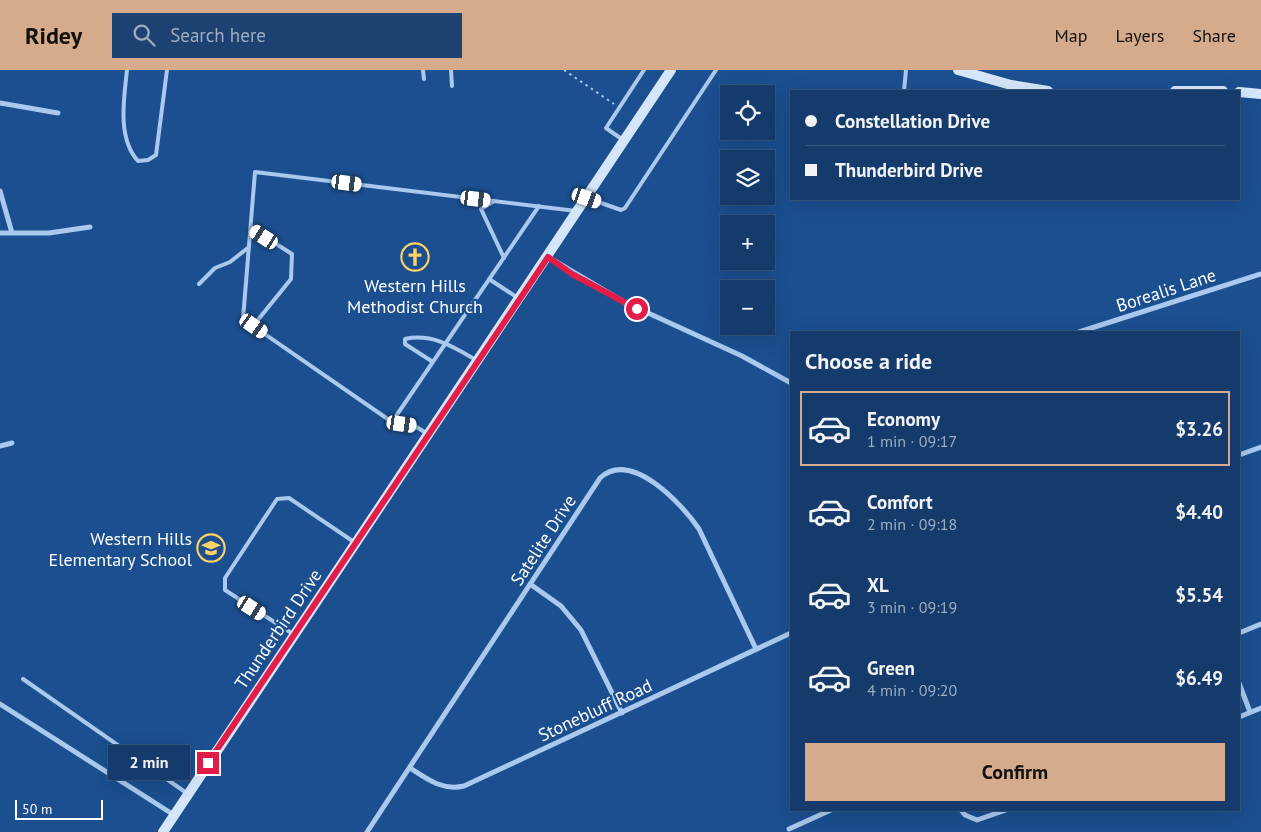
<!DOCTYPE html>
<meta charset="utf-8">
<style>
body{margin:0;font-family:"PT Sans",sans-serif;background:#1d4271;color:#f1f3f6;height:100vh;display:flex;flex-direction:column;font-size:19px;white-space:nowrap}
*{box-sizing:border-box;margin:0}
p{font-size:16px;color:#9dadc1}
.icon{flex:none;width:28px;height:28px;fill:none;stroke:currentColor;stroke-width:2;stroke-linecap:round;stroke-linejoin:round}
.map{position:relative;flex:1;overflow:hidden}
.sheet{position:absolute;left:790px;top:261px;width:450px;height:480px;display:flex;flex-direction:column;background:#143b6b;border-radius:0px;box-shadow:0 5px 20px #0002,0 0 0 1px #33557e}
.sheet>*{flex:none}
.guide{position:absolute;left:790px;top:20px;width:450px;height:110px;border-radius:0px;box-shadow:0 5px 20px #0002,0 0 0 1px #33557e;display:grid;align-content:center;height:110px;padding:0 15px;background:#143b6b}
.buttons{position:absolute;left:720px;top:15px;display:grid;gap:10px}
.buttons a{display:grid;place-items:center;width:55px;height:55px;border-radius:0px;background:#143b6b;box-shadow:0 5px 20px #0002,0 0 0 1px #33557e;font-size:25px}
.scale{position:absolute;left:15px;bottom:12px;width:88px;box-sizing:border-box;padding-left:5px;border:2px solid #fff;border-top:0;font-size:14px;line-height:18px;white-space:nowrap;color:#fff;-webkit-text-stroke:4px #1b4f8f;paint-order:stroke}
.end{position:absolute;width:22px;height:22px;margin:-11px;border:6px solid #e11d48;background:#fff;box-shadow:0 0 0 2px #fff}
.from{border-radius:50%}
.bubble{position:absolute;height:35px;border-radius:0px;background:#143b6b;box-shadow:0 5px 20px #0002,0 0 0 1px #33557e;font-size:16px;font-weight:700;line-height:35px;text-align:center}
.car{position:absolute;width:15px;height:30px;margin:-15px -8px;border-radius:6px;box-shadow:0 0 4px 1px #0007;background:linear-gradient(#fff 24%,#345 0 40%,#fff 0 76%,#345 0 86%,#fff 0)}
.guide b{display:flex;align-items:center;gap:18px;height:48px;font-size:19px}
.guide b+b{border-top:1px solid #33557e}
.guide i{width:12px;height:12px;background:#f1f3f6}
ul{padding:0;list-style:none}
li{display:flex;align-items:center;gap:15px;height:75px;margin:0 10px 8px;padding:0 5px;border:2px solid transparent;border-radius:0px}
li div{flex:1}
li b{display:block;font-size:19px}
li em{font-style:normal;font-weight:700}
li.current{border-color:#d6ab8b}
li>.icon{width:45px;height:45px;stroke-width:1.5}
h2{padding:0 15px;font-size:22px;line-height:60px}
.action{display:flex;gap:10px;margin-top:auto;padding:10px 15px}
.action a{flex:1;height:58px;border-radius:0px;background:#d6ab8b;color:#111;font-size:20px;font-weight:700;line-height:58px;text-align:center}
header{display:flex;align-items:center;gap:30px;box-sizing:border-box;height:70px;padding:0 25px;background:#d6ab8b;color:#111}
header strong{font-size:24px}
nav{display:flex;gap:28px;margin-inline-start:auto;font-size:18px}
.search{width:350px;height:45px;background:#1d4271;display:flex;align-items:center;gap:12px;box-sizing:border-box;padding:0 18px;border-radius:0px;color:#9dadc1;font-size:19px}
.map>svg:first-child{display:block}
</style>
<header>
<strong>Ridey</strong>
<div class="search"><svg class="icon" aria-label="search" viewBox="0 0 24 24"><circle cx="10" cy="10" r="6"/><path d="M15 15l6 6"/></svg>Search here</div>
<nav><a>Map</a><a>Layers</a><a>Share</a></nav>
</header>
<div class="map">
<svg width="1261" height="762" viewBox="0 0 1261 762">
<rect width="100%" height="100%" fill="#1b4f8f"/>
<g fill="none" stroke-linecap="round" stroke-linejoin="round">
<!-- path -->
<path stroke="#a9c9ee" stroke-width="2" stroke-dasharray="2.5 4" stroke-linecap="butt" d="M564 0 614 34"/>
<!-- lane -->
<path stroke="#a9c9ee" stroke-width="4" d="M127 0C124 28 117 68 138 91L148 90 156 85 167 0
M423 0 424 9
M451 0 452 16
M904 21 906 0
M623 70 606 58 644 0
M587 128 621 140 625 138 716 0
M494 131 481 139 504 188
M251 158 292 184 291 209 253 256
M489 209 518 228
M199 214 215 198 230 192 249 177
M433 292 405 274V269C432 263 454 277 476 290
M392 352 539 136
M428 364 413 355 392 352 243 249 255 102 576 141
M293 564 225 520V508L277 429 289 428 354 472
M23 609 188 724"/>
<!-- street -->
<path stroke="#a9c9ee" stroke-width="5" d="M0 33 58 43
M0 121 12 163
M0 163H49L90 157
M548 187 624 232 742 286 791 313
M1079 262 1261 204
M0 376 12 373
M1239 385 1261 377
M530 514 561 536 581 560 622 643
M1239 563 1261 554
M1239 613 1250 642
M0 634 174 745
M1239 647 1261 638
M410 698C427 709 442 721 464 716L791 563
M961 740 965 745 977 750 1006 740
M789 759 831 740
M367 762 600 408C631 379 682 434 699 459L756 579"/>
<!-- secondary -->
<path stroke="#d6e6fa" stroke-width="10" d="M958 0 1011 15 1048 21
M1175 21H1223
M1239 22 1261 24
M163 762 671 0"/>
</g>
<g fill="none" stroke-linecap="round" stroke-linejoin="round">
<!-- route -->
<path stroke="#e11d48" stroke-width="6" d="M208 693 548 187 572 204 637 239"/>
</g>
<!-- icons -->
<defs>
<g id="church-ring" transform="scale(1.4375)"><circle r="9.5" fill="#1b4f8f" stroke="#ffd166" stroke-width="1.5"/><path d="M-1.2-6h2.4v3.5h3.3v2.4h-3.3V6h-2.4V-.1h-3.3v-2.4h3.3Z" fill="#ffd166"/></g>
<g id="school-ring" transform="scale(1.4375)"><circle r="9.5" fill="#1b4f8f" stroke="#ffd166" stroke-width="1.5"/><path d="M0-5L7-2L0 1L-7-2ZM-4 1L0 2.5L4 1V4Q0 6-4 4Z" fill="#ffd166"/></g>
</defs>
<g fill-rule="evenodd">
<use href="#church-ring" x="415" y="187"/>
<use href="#school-ring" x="211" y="478"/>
</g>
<g text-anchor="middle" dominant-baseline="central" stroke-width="4.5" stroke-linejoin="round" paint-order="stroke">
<!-- poi labels -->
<g font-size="18" fill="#fff" stroke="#1b4f8f">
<text x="415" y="215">Western Hills<tspan x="415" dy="21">Methodist Church</tspan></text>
<text x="192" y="468" text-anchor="end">Western Hills<tspan x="192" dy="21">Elementary School</tspan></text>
</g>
<!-- street labels -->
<g font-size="18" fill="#fff" stroke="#1b4f8f">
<text transform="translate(1166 220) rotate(-18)">Borealis Lane</text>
<text transform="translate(543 470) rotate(-57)">Satelite Drive</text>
<text transform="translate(278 559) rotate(-56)">Thunderbird Drive</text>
<text transform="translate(595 640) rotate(-25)">Stonebluff Road</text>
</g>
</g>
</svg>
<div class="buttons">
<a><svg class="icon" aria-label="locate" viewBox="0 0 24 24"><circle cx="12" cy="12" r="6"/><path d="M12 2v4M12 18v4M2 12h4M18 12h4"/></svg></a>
<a><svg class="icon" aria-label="layers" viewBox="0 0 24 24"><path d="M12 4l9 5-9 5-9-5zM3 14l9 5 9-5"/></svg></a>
<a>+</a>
<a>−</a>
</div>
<div class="scale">50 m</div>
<i class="end from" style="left:637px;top:239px"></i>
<i class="end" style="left:208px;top:693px"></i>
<div class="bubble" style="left:108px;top:675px;width:82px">2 min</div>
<i class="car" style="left:347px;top:113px;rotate:97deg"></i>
<i class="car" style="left:587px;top:128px;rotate:109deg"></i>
<i class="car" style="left:476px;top:129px;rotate:97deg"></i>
<i class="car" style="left:264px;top:167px;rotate:303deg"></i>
<i class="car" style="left:254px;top:256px;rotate:125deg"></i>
<i class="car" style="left:402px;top:354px;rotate:98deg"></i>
<i class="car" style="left:252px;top:538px;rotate:123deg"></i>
<div class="guide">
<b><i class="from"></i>Constellation Drive</b>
<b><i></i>Thunderbird Drive</b>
</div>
<section class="sheet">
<h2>Choose a ride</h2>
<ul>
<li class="current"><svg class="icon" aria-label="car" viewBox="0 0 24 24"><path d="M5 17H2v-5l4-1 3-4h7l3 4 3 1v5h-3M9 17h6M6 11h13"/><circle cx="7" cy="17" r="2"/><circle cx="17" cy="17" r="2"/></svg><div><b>Economy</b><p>1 min · 09:17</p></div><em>$3.26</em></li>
<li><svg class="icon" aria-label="car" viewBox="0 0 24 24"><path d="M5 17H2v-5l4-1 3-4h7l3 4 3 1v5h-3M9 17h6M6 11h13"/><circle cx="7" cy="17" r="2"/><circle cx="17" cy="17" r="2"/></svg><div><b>Comfort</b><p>2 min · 09:18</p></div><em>$4.40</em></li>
<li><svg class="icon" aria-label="car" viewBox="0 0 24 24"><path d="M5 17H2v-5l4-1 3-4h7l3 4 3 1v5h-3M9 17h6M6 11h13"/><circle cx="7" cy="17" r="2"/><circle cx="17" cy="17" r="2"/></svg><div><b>XL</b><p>3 min · 09:19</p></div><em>$5.54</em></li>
<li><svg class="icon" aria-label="car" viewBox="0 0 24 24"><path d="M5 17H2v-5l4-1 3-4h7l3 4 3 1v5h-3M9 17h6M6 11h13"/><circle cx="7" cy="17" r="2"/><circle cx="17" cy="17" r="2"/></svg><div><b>Green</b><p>4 min · 09:20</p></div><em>$6.49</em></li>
</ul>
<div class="action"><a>Confirm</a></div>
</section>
</div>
